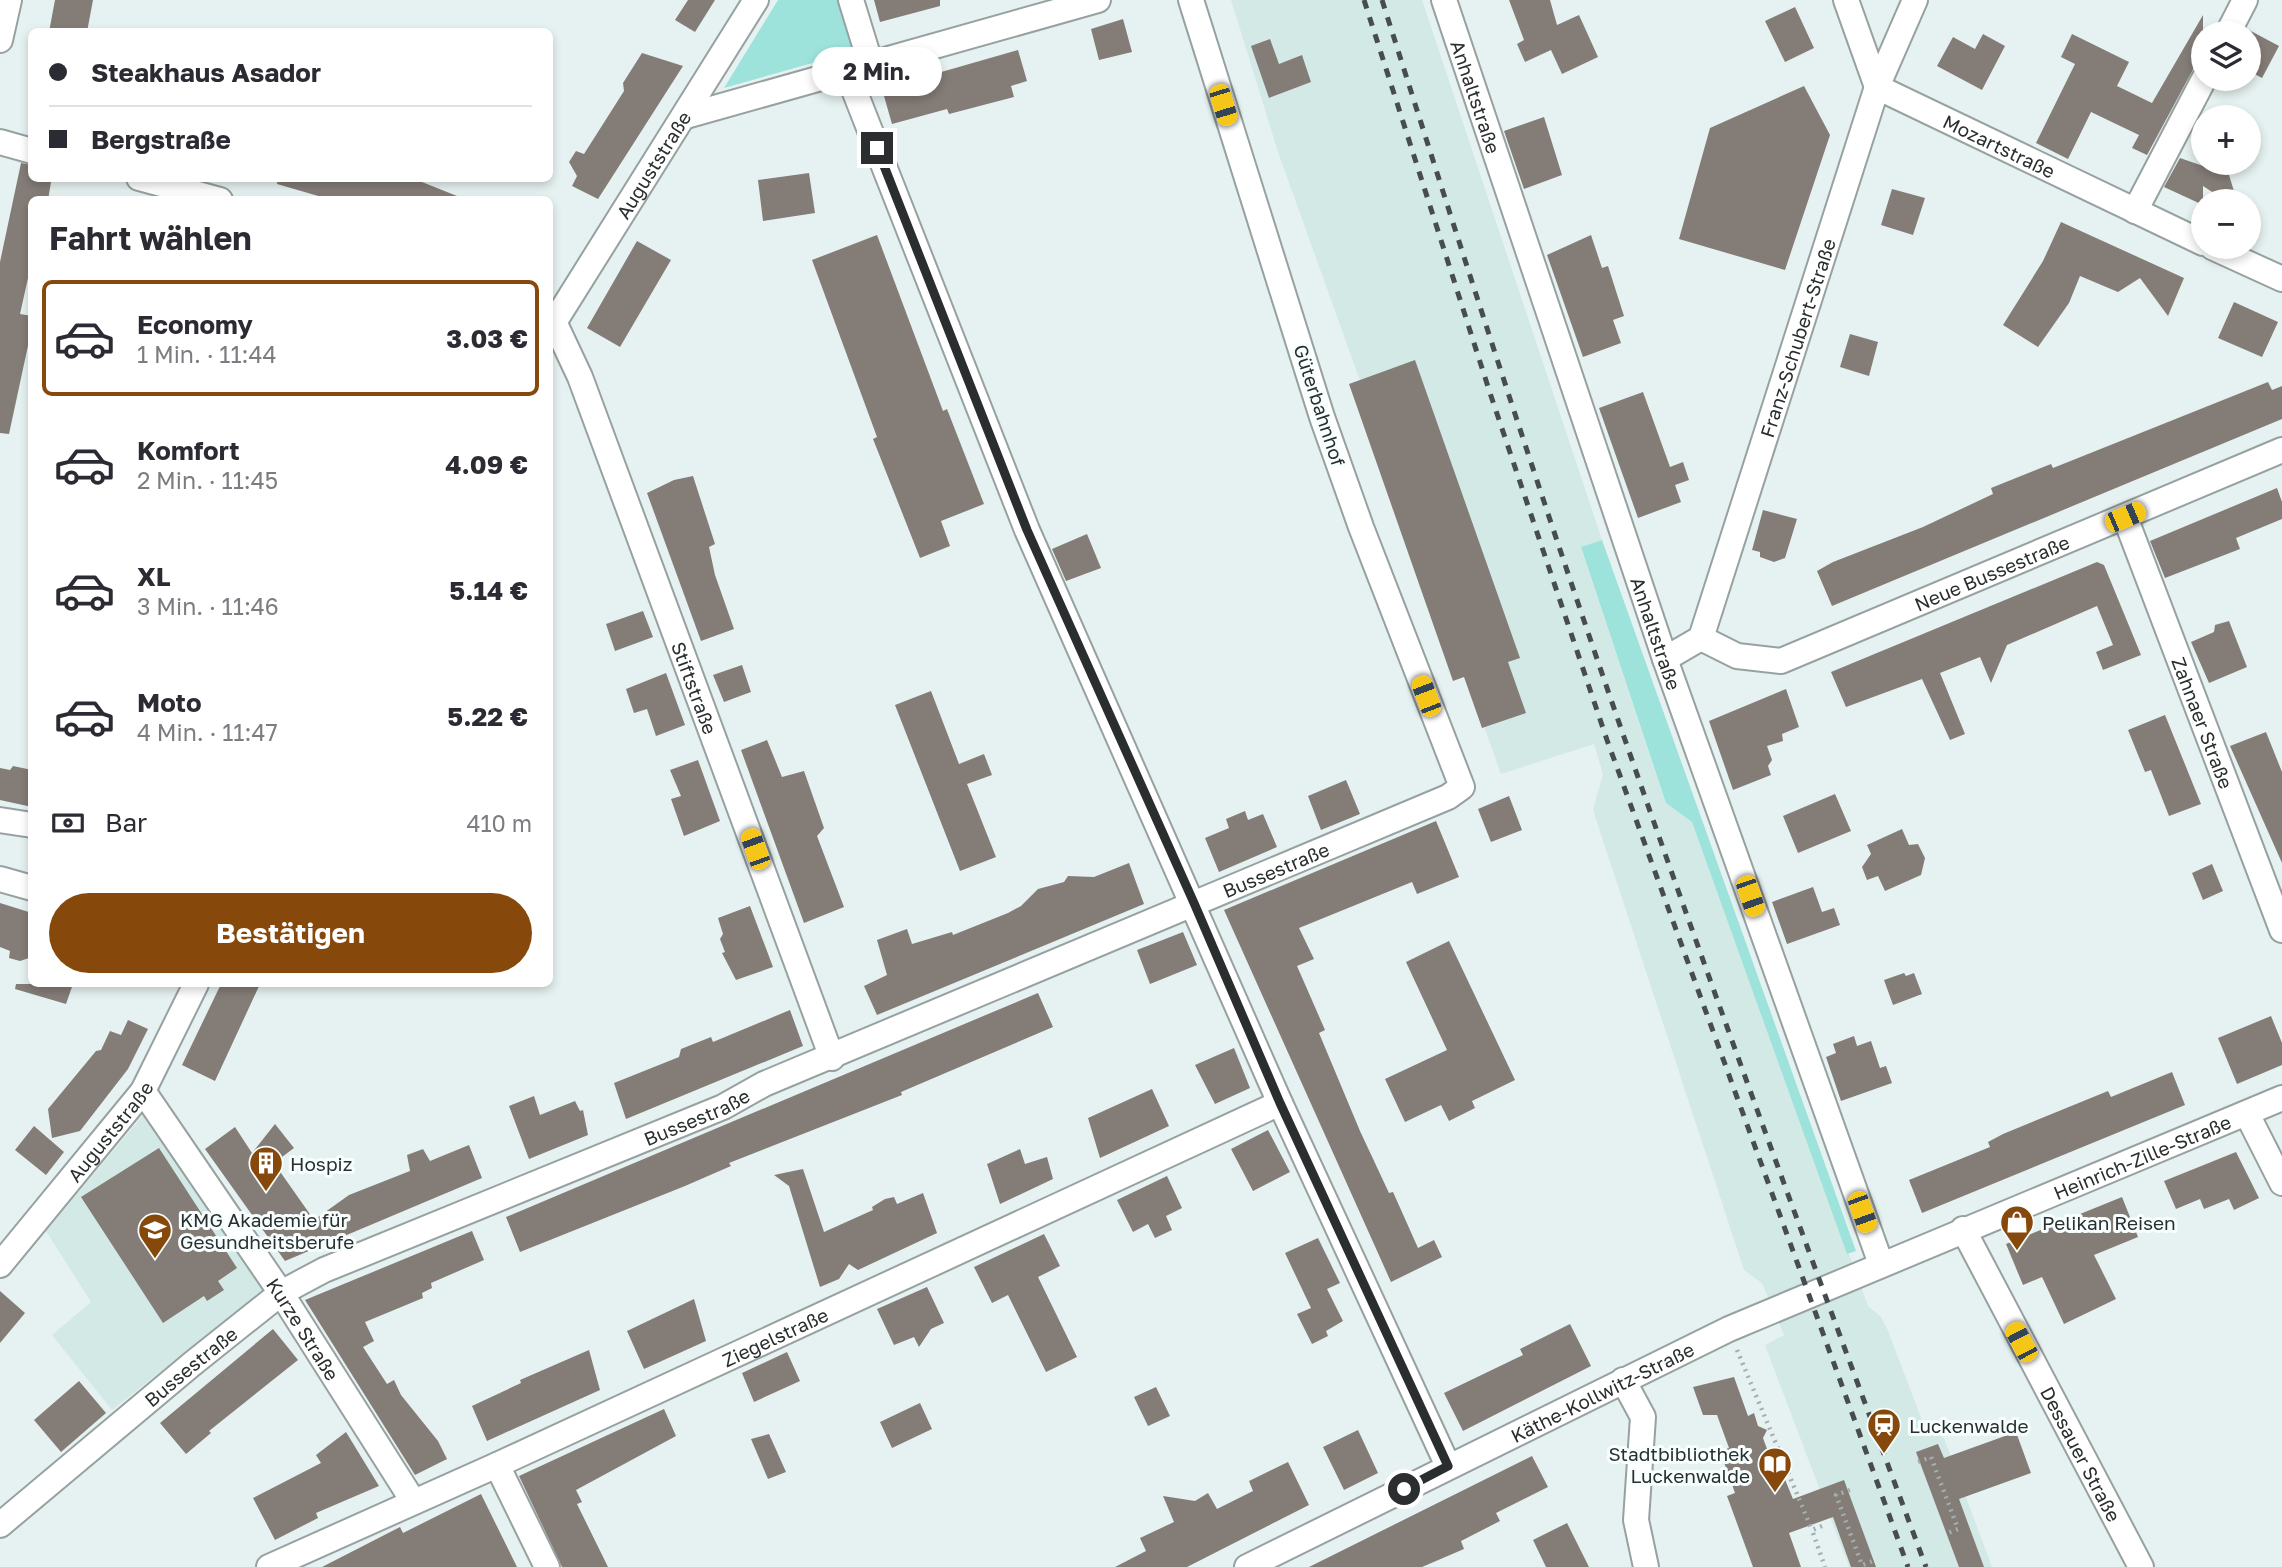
<!DOCTYPE html>
<html lang="de">
<meta charset="utf-8">
<style>
body{margin:0;font-family:"Golos Text",sans-serif;background:#f2f2f3;color:#2b2b33;height:100vh;display:flex;flex-direction:column;font-size:26px;white-space:nowrap}
*{box-sizing:border-box;margin:0}
p{font-size:23px;color:#7c7c81}
.icon{flex:none;width:38px;height:38px;fill:none;stroke:currentColor;stroke-width:2;stroke-linecap:round;stroke-linejoin:round}
.map{position:relative;flex:1;overflow:hidden}
.sheet{position:absolute;left:28px;top:196px;width:525px;height:791px;display:flex;flex-direction:column;background:#fff;border-radius:10px;box-shadow:0 4px 10px #0003}
.sheet>*{flex:none}
.hud{position:absolute;left:28px;top:28px;width:525px;height:154px;border-radius:10px;box-shadow:0 4px 10px #0003;display:grid;align-content:center;height:154px;padding:0 21px;background:#fff}
.buttons{position:absolute;left:2191px;top:21px;display:grid;gap:14px}
.buttons a{display:grid;place-items:center;width:70px;height:70px;border-radius:50%;background:#fff;box-shadow:0 4px 10px #0003;font-size:35px}
.end{position:absolute;width:32px;height:32px;margin:-16px;border:9px solid #2a2e2e;background:#fff;box-shadow:0 0 0 4px #fff}
.from{border-radius:50%}
.bubble{position:absolute;height:49px;border-radius:24px;background:#fff;box-shadow:0 4px 10px #0003;font-size:23px;font-weight:700;line-height:49px;text-align:center}
.car{position:absolute;width:21px;height:42px;margin:-21px -10px;border-radius:9px;box-shadow:0 0 5px 2px #0007;background:linear-gradient(#f5c518 24%,#345 0 40%,#f5c518 0 76%,#345 0 86%,#f5c518 0)}
.hud b{display:flex;align-items:center;gap:24px;height:66px;font-size:26px}
.hud b+b{border-top:2px solid #e1e1e2}
.hud i{width:18px;height:18px;background:#2b2b33}
ul{padding:0;list-style:none}
li{display:flex;align-items:center;gap:21px;height:116px;margin:0 14px 10px;padding:0 7px;border:4px solid transparent;border-radius:10px}
li div{flex:1}
li b{display:block;font-size:26px}
li em{font-style:normal;font-weight:700}
li.selected{border-color:#87490b}
li>.icon{width:63px;height:63px;stroke-width:1.5}
h2{padding:0 21px;font-size:32px;line-height:84px}
.pay{display:flex;align-items:center;gap:18px;height:77px;padding:0 21px;font-size:26px}
.pay p{margin-inline-start:auto}
.action{display:flex;gap:14px;margin-top:auto;padding:14px 21px}
.action a{flex:1;height:80px;border-radius:42px;background:#87490b;color:#fff;font-size:28px;font-weight:700;line-height:80px;text-align:center}
.map>svg:first-child{display:block}
</style>
<div class="map">
<svg width="2282" height="1567" viewBox="0 0 2282 1567">
<rect width="100%" height="100%" fill="#e6f2f1"/>
<!-- built -->
<path fill="#d3e9e6" d="M1231 0H1422L1602 540 1581 548 1666 803 1692 822 1868 1306 1881 1317 1888 1331 1925 1428 1944 1438 1992 1567H1849L1765 1345 1784 1335 1762 1283 1744 1270 1593 810 1603 774 1594 744 1501 774 1278 152Z
M144 1114 266 1288 112 1410 52 1335 91 1302 46 1231Z"/>
<!-- green -->
<path fill="#9de2db" d="M778 0H837L853 46 848 53 724 88Z
M1602 540 1856 1251 1847 1254 1692 822 1666 803 1581 547Z"/>
<!-- building -->
<path fill="#847c77" d="M55 0H93L87 32H49Z
M688 0H715L695 32 675 20Z
M874 0H940V6L880 22Z
M1509 0H1550L1557 25 1579 15 1598 57 1562 74 1551 50 1525 62 1517 44 1524 40Z
M1795 7 1814 48 1785 62 1765 21Z
M2203 15V51L2147 155 2132 148 2139 135 2091 112 2068 159 2036 143 2075 64 2061 57 2072 34 2129 62 2117 86 2152 103Z
M1123 19 1132 52 1099 60 1091 29Z
M2249 30 2279 46 2262 78 2249 71Z
M1983 34 2005 46 1982 90 1937 66 1953 37 1975 49Z
M1270 39 1279 64 1302 55 1311 82 1269 98 1251 46Z
M1018 50 1027 81 1011 86 1014 97 949 114 947 109 892 124 882 89Z
M642 53 683 66 598 199 572 186 577 176 569 162 576 151 584 154 624 91 623 83Z
M1804 86 1830 135 1785 270 1679 239 1710 128Z
M1544 117 1562 175 1524 189 1504 131Z
M2180 158 2229 175 2237 201H2226L2203 186V205L2164 187Z
M21 163 32 165V178L51 182 48 200H32V279L28 278 20 314 32 316V327L9 434 0 433V262Z
M809 173 815 213 763 221 758 180Z
M278 178H412L462 198 332 200 277 184Z
M1892 189 1925 198 1913 235 1881 225Z
M2061 222 2184 278 2168 316 2140 278 2118 292 2080 276 2069 303 2038 347 2003 325 2043 261Z
M877 235 943 411 947 409 984 504 941 521 950 546 920 558 873 439 877 437 812 260Z
M1591 235 1602 268 1608 266 1624 316 1613 320 1621 343 1583 357 1547 255Z
M637 241 671 260 620 347 587 328Z
M2234 302 2278 322 2262 357 2218 338Z
M1850 334 1878 342 1869 376 1840 367Z
M1415 360 1520 658 1508 662 1526 713 1482 728 1464 677 1453 681 1349 384Z
M2268 382 2272 390 2282 386V419L1832 606 1817 571 1833 562 1923 527 1993 494 1991 488 2051 464 2053 468Z
M1643 392 1670 467 1683 462 1689 480 1675 485 1681 502 1638 518 1599 408Z
M693 476 715 544 709 547 715 575 734 629 701 641 647 493 674 480Z
M2277 488 2282 502V519L2236 538 2240 549 2165 578 2150 541Z
M1763 510 1797 519 1785 558 1774 562 1760 557V552L1752 550Z
M1087 534 1101 568 1066 581 1052 549Z
M2097 562 2104 565 2141 655 2103 670 2096 652 2113 645 2097 606 2007 645 1991 683 1980 657 1940 673 1965 734 1950 740 1922 679 1846 707 1831 672Z
M643 611 653 637 615 651 606 624Z
M2229 621 2247 667 2209 683 2191 642 2214 632 2215 625Z
M742 665 751 692 724 702 713 675Z
M666 673 685 725 656 736 647 709 634 713 626 689Z
M1786 689 1799 727 1782 734 1783 741 1767 746 1772 760 1768 766 1771 775 1733 790 1709 721Z
M931 691 959 764 984 754 992 775 967 784 996 857 960 871 895 705Z
M2165 715 2201 804 2169 816 2151 770 2145 772 2128 730Z
M2266 732 2282 772V863L2230 746Z
M767 740 782 777 804 771 824 828 817 836 844 907 804 923 741 750Z
M698 760 720 821 684 836 671 799 681 796 670 770Z
M13 766 32 770V807L0 800V768L10 770Z
M1346 780 1360 814 1321 830 1308 796Z
M1835 794 1851 831 1798 853 1783 816Z
M1509 796 1522 830 1491 842 1478 809Z
M1245 811 1248 820 1263 814 1277 847 1219 872 1205 838 1229 828 1226 819Z
M1436 821 1459 877 1417 894 1412 882 1299 928 1314 959 1297 966 1325 1030 1319 1033 1360 1131 1389 1193 1393 1192 1418 1248 1434 1240 1442 1257 1391 1282 1224 910Z
M1902 829 1909 845 1918 844 1925 858 1921 875 1885 891 1878 876 1867 880 1862 867 1871 854 1867 845Z
M1129 863 1144 904 877 1015 864 986 887 975 877 940 907 929 912 944 952 932 953 935 1008 913 1021 906 1038 889 1064 882 1068 876 1094 877Z
M2212 864 2223 891 2203 900 2192 873Z
M1813 887 1822 912 1834 908 1840 925 1787 944 1772 902Z
M0 903 32 913V957L20 961 9 958 10 951 0 947Z
M750 906 773 967 736 980 722 953 725 952 720 939 723 934 718 918Z
M1183 932 1197 965 1150 984 1137 950Z
M1449 941 1515 1080 1472 1101 1475 1108 1449 1121 1441 1105 1405 1122 1385 1079 1447 1050 1406 962Z
M1904 973 1906 976 1914 973 1922 994 1893 1005 1884 980Z
M16 984H73L66 1004 15 989Z
M221 984H260L215 1081 182 1065Z
M1038 993 1053 1027 901 1092 902 1095 729 1163 731 1166 685 1186 520 1252 506 1217Z
M790 1010 803 1046 626 1119 614 1083 679 1057 681 1049 711 1037 713 1042Z
M2271 1016 2282 1043V1065L2237 1084 2218 1038Z
M128 1020 148 1029 128 1069 80 1131 52 1138 48 1109 96 1051 101 1050 110 1031 121 1035Z
M1854 1036 1857 1046 1871 1041 1880 1068 1886 1066 1892 1083 1841 1101 1826 1057 1836 1053 1833 1044Z
M1234 1048 1250 1088 1215 1104 1195 1065Z
M2172 1072 2185 1105 1922 1213 1909 1180 1990 1147 1988 1142 2003 1134 2108 1091 2111 1097Z
M1152 1089 1169 1126 1100 1158 1088 1118Z
M534 1096 540 1115 575 1101 580 1111 583 1110 588 1135 529 1159 509 1106Z
M275 1124 294 1148 274 1163 314 1220 349 1195 410 1171 407 1155 423 1149 430 1161 469 1145 482 1178 285 1261 205 1149 235 1127 252 1153Z
M34 1126 64 1152 46 1175 15 1150Z
M1268 1130 1290 1172 1253 1191 1231 1149Z
M159 1148 237 1268 218 1281 224 1290 207 1301 204 1296 163 1323 81 1197Z
M1020 1149 1025 1164 1047 1157 1053 1179 1000 1204 987 1164Z
M2236 1152 2259 1198 2234 1210 2229 1199 2204 1209 2200 1199 2176 1209 2164 1181Z
M803 1169 824 1232 873 1210 872 1207 885 1199 894 1197 897 1204 923 1193 937 1233 858 1270 849 1264 839 1279 820 1287 789 1186 774 1175Z
M1167 1176 1182 1208 1166 1216 1172 1230 1155 1238 1148 1224 1133 1232 1117 1200Z
M2122 1197 2138 1237 2094 1255 2116 1299 2064 1324 2042 1277 2023 1285 2006 1244Z
M472 1231 484 1260 431 1283 432 1288 422 1293 423 1298 365 1322 374 1341 363 1347 387 1384 394 1380 401 1395 438 1441 447 1459 415 1475 305 1300Z
M1044 1234 1060 1266 1038 1277 1077 1357 1046 1372 1008 1295 992 1303 974 1267Z
M1318 1238 1340 1283 1327 1289 1343 1321 1326 1331 1328 1336 1312 1344 1297 1314 1311 1308 1285 1253Z
M927 1287 944 1323 931 1329 919 1347 914 1337 894 1345 877 1309Z
M0 1291 25 1313 0 1343Z
M694 1299 706 1341 644 1369 627 1331Z
M1570 1324 1591 1366 1463 1431 1444 1393 1523 1355 1520 1349Z
M273 1329 298 1360 209 1431 211 1433 186 1454 160 1423Z
M589 1350 600 1390 487 1441 472 1406 521 1383 520 1380Z
M787 1352 800 1381 754 1402 742 1373Z
M1734 1377 1748 1416 1754 1413 1758 1426 1767 1430 1763 1438 1778 1479 1784 1477 1793 1499 1844 1480 1876 1567H1851L1833 1517 1789 1533 1801 1567H1753L1727 1496 1735 1493 1720 1451 1729 1448 1717 1415H1703L1693 1387Z
M79 1381 106 1413 61 1452 34 1420Z
M1156 1387 1170 1416 1148 1426 1134 1397Z
M920 1403 932 1429 892 1448 880 1422Z
M664 1409 676 1436 576 1490 582 1502 577 1504 608 1567H562L519 1476Z
M1358 1430 1378 1473 1344 1490 1323 1447Z
M346 1432 379 1486 316 1513 318 1518 275 1540 253 1498 321 1463 316 1455Z
M2016 1432 2031 1473 1959 1499 1984 1567H1959L1916 1452 1938 1444 1944 1458Z
M769 1434 786 1472 768 1479 751 1439Z
M1532 1456 1548 1487 1496 1513 1500 1521 1461 1541 1464 1549 1422 1567H1309Z
M1288 1462 1309 1505 1187 1567H1115L1146 1551 1140 1538 1174 1522 1163 1496 1195 1501 1208 1493 1217 1509 1253 1491 1249 1481Z
M481 1494 517 1567H322L400 1527 403 1533Z
M1567 1523 1589 1567H1546L1533 1540Z"/>
<g fill="none" stroke-linecap="round" stroke-linejoin="round">
<!-- minor casing -->
<g stroke="#96a1a0" stroke-width="28">
<g id="minor">
<path d="M851 0 871 65"/>
<path id="s1" d="M1444 0 1665 659 1881 1264"/>
<path id="s2" d="M1846 0 1877 87 2203 243"/>
<path d="M2228 33 2245 0"/>
<path d="M0 40 9 0"/>
<path d="M847 72 1027 530 1280 1103 1448 1466"/>
<path d="M686 116 1098 0"/>
<path d="M0 142 32 151"/>
<path d="M139 178 220 200"/>
<path d="M2135 211 2204 79"/>
<path d="M2212 247 2282 279"/>
<path id="s3" d="M550 313 580 377 832 1058"/>
<path id="s4" d="M550 329 756 0"/>
<path id="s5" d="M2125 517 2282 930"/>
<path id="s6" d="M1701 638 1737 656 1781 661 2282 450"/>
<path id="s7" d="M1665 659 1701 638 1877 87 1915 0"/>
<path d="M0 820 32 825"/>
<path d="M0 879 32 888"/>
<path id="s8" d="M143 1091 281 1293 413 1501"/>
<path d="M2247 1114 2282 1183"/>
<path id="s9" d="M1963 1229 2141 1567"/>
<path id="s10" d="M0 1265 143 1091 196 984"/>
<path d="M1623 1380 1643 1417 1636 1520 1646 1567"/>
<path d="M497 1465 547 1567"/>
<path id="s11" d="M0 1525 192 1364 281 1293 324 1270 723 1107 764 1084 1448 797 1462 787 1361 527 1322 417 1191 0"/>
<path id="s12" d="M269 1567 497 1465 1280 1103"/>
<path id="s13" d="M1247 1567 1729 1329 2282 1098"/>
</g>
</g>
<!-- path -->
<path stroke="#a5aeae" stroke-width="4.5" stroke-dasharray="2 5" stroke-linecap="butt" d="M1737 1350 1812 1530
M1918 1462 1931 1457 1958 1529 1945 1534
M1850 1490 1836 1495 1839 1503 1862 1565 1876 1560
M1822 1526 1812 1530 1825 1567"/>
<!-- minor -->
<use href="#minor" stroke="#fff" stroke-width="24"/>
<!-- rail -->
<path stroke="#474d4c" stroke-width="5" stroke-dasharray="9 9" stroke-linecap="butt" d="M1364 0 1490 393 1607 740 1908 1567
M1382 0C1460 246 1539 493 1624 737 1721 1015 1823 1291 1926 1567"/>
</g>
<g fill="none" stroke-linecap="round" stroke-linejoin="round">
<!-- route -->
<path stroke="#2a2e2e" stroke-width="9" d="M877 148 1027 530 1194 903 1280 1103 1448 1466 1404 1489"/>
</g>
<!-- icons -->
<defs>
<g id="building-pin" transform="scale(1.75)"><path d="M0 17L-7.5 6A9.5 9.5 0 1 1 7.5 6Z" fill="#87490b" stroke="#f7fffe"/><path d="M-4-6H4V6H1V3H-1V6H-4ZM-2.5-4.3h1.7v1.8h-1.7ZM.8-4.3h1.7v1.8H.8ZM-2.5-1h1.7V.8h-1.7ZM.8-1h1.7V.8H.8Z" fill="#fff"/></g>
<g id="shop-pin" transform="scale(1.75)"><path d="M0 17L-7.5 6A9.5 9.5 0 1 1 7.5 6Z" fill="#87490b" stroke="#f7fffe"/><path d="M-5-2.5h2.3a2.7 3.5 0 0 1 5.4 0H5L5.5 6h-11ZM-1.5-2.5h3a1.5 2.3 0 0 0-3 0Z" fill="#fff"/></g>
<g id="school-pin" transform="scale(1.75)"><path d="M0 17L-7.5 6A9.5 9.5 0 1 1 7.5 6Z" fill="#87490b" stroke="#f7fffe"/><path d="M0-5L7-2L0 1L-7-2ZM-4 1L0 2.5L4 1V4Q0 6-4 4Z" fill="#fff"/></g>
<g id="station-pin" transform="scale(1.75)"><path d="M0 17L-7.5 6A9.5 9.5 0 1 1 7.5 6Z" fill="#87490b" stroke="#f7fffe"/><path d="M-3-6H3Q5-6 5-4V2Q5 4 3 4L4.5 6H3L1.5 4h-3L-3 6H-4.5L-3 4Q-5 4-5 2V-4Q-5-6-3-6ZM-3.5-4v3h7v-3ZM-3.5 1v1.5H-2V1ZM2 1v1.5H3.5V1Z" fill="#fff"/></g>
<g id="library-pin" transform="scale(1.75)"><path d="M0 17L-7.5 6A9.5 9.5 0 1 1 7.5 6Z" fill="#87490b" stroke="#f7fffe"/><path d="M-6-4Q-3-5.5-.7-3.5V5Q-3 3-6 4ZM6-4Q3-5.5 .7-3.5V5Q3 3 6 4Z" fill="#fff"/></g>
</defs>
<g fill-rule="evenodd">
<use href="#building-pin" x="266" y="1163"/>
<use href="#shop-pin" x="2017" y="1222"/>
<use href="#school-pin" x="155" y="1230"/>
<use href="#station-pin" x="1884" y="1425"/>
<use href="#library-pin" x="1775" y="1464"/>
</g>
<g text-anchor="middle" dominant-baseline="central" stroke-width="6" stroke-linejoin="round" paint-order="stroke">
<!-- street labels -->
<g font-size="19" fill="#2a2e2e" stroke="#f7fffe">
<text stroke="none"><textPath href="#s1" startOffset="102">Anhaltstraße</textPath></text>
<text stroke="none"><textPath href="#s2" startOffset="228">Mozartstraße</textPath></text>
<text stroke="none"><textPath href="#s4" startOffset="194">Auguststraße</textPath></text>
<text stroke="none"><textPath href="#s7" startOffset="357">Franz-Schubert-Straße</textPath></text>
<text transform="translate(1320 405) rotate(72)">Güterbahnhof</text>
<text stroke="none"><textPath href="#s6" startOffset="313">Neue Bussestraße</textPath></text>
<text stroke="none"><textPath href="#s1" startOffset="668">Anhaltstraße</textPath></text>
<text stroke="none"><textPath href="#s3" startOffset="402">Stiftstraße</textPath></text>
<text stroke="none"><textPath href="#s5" startOffset="220">Zahnaer Straße</textPath></text>
<text stroke="none"><textPath href="#s11" startOffset="1446">Bussestraße</textPath></text>
<text stroke="none"><textPath href="#s11" startOffset="816">Bussestraße</textPath></text>
<text stroke="none"><textPath href="#s10" startOffset="173">Auguststraße</textPath></text>
<text stroke="none"><textPath href="#s13" startOffset="985">Heinrich-Zille-Straße</textPath></text>
<text stroke="none"><textPath href="#s8" startOffset="287">Kurze Straße</textPath></text>
<text stroke="none"><textPath href="#s12" startOffset="556">Ziegelstraße</textPath></text>
<text stroke="none"><textPath href="#s11" startOffset="248">Bussestraße</textPath></text>
<text stroke="none"><textPath href="#s13" startOffset="396">Käthe-Kollwitz-Straße</textPath></text>
<text stroke="none"><textPath href="#s9" startOffset="254">Dessauer Straße</textPath></text>
</g>
<!-- poi labels -->
<g font-size="19" fill="#2a2e2e" stroke="#f7fffe" text-anchor="start">
<text x="290" y="1163">Hospiz</text>
<text x="180" y="1219">KMG Akademie für<tspan x="180" dy="22">Gesundheitsberufe</tspan></text>
<text x="2042" y="1222">Pelikan Reisen</text>
<text x="1909" y="1425">Luckenwalde</text>
<text x="1750" y="1453" text-anchor="end">Stadtbibliothek<tspan x="1750" dy="22">Luckenwalde</tspan></text>
</g>
</g>
</svg>
<div class="buttons">
<a><svg class="icon" aria-label="layers" viewBox="0 0 24 24"><path d="M12 4l9 5-9 5-9-5zM3 14l9 5 9-5"/></svg></a>
<a>+</a>
<a>−</a>
</div>
<i class="end from" style="left:1404px;top:1489px"></i>
<i class="end" style="left:877px;top:148px"></i>
<div class="bubble" style="left:812px;top:47px;width:130px">2 Min.</div>
<i class="car" style="left:1223px;top:105px;rotate:163deg"></i>
<i class="car" style="left:2125px;top:517px;rotate:67deg"></i>
<i class="car" style="left:1426px;top:696px;rotate:339deg"></i>
<i class="car" style="left:755px;top:849px;rotate:340deg"></i>
<i class="car" style="left:1750px;top:896px;rotate:161deg"></i>
<i class="car" style="left:1862px;top:1212px;rotate:160deg"></i>
<i class="car" style="left:2021px;top:1342px;rotate:332deg"></i>
<div class="hud">
<b><i class="from"></i>Steakhaus Asador</b>
<b><i></i>Bergstraße</b>
</div>
<section class="sheet">
<h2>Fahrt wählen</h2>
<ul>
<li class="selected"><svg class="icon" aria-label="car" viewBox="0 0 24 24"><path d="M5 17H2v-5l4-1 3-4h7l3 4 3 1v5h-3M9 17h6M6 11h13"/><circle cx="7" cy="17" r="2"/><circle cx="17" cy="17" r="2"/></svg><div><b>Economy</b><p>1 Min. · 11:44</p></div><em>3.03 €</em></li>
<li><svg class="icon" aria-label="car" viewBox="0 0 24 24"><path d="M5 17H2v-5l4-1 3-4h7l3 4 3 1v5h-3M9 17h6M6 11h13"/><circle cx="7" cy="17" r="2"/><circle cx="17" cy="17" r="2"/></svg><div><b>Komfort</b><p>2 Min. · 11:45</p></div><em>4.09 €</em></li>
<li><svg class="icon" aria-label="car" viewBox="0 0 24 24"><path d="M5 17H2v-5l4-1 3-4h7l3 4 3 1v5h-3M9 17h6M6 11h13"/><circle cx="7" cy="17" r="2"/><circle cx="17" cy="17" r="2"/></svg><div><b>XL</b><p>3 Min. · 11:46</p></div><em>5.14 €</em></li>
<li><svg class="icon" aria-label="car" viewBox="0 0 24 24"><path d="M5 17H2v-5l4-1 3-4h7l3 4 3 1v5h-3M9 17h6M6 11h13"/><circle cx="7" cy="17" r="2"/><circle cx="17" cy="17" r="2"/></svg><div><b>Moto</b><p>4 Min. · 11:47</p></div><em>5.22 €</em></li>
</ul>
<div class="pay"><svg class="icon" aria-label="cash" viewBox="0 0 24 24"><path d="M3 7h18v10H3z"/><circle cx="12" cy="12" r="2"/></svg>Bar<p>410 m</p></div>
<div class="action"><a>Bestätigen</a></div>
</section>
</div>
